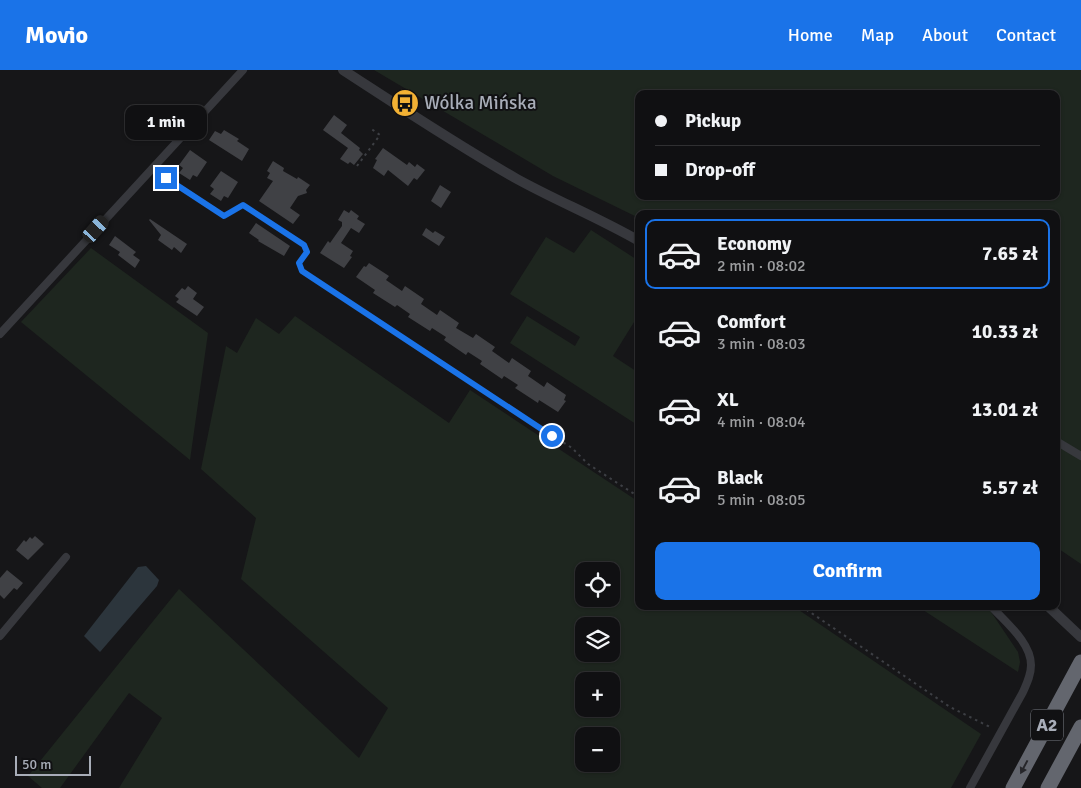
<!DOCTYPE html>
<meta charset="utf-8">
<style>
body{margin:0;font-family:Signika,sans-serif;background:#1e1e20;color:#f1f3f6;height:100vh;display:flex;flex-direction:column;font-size:19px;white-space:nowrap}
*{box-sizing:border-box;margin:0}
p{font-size:16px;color:#9c9d9f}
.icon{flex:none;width:28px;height:28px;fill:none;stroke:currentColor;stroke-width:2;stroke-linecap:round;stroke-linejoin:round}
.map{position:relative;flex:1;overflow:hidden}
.sheet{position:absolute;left:635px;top:140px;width:425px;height:400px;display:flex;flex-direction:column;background:#101012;border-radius:10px;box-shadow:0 1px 4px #0004,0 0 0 1px #303032}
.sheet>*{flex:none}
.top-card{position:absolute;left:635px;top:20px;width:425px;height:110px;border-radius:10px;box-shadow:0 1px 4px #0004,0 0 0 1px #303032;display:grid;align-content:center;height:110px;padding:0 20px;background:#101012}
.tools{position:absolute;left:575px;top:492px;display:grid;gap:10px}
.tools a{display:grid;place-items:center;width:45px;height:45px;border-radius:10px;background:#101012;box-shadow:0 1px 4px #0004,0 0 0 1px #303032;font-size:25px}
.scale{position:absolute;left:15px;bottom:12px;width:76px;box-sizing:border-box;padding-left:5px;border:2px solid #a8adb8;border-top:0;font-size:14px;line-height:18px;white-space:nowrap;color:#a8adb8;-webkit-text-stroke:4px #111113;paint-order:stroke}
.end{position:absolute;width:22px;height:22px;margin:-11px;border:6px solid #1a73e8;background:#fff;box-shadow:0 0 0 2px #fff}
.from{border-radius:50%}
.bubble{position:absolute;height:35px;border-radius:10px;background:#101012;box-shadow:0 1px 4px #0004,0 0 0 1px #303032;font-size:16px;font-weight:700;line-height:35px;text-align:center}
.car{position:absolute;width:15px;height:30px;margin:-15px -8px;border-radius:6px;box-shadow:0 0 4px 1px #0007;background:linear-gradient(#222 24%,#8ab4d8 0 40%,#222 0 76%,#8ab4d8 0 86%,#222 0)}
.top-card b{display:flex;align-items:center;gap:18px;height:48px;font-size:19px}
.top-card b+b{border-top:1px solid #303032}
.top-card i{width:12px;height:12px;background:#f1f3f6}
ul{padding:9px 0 0;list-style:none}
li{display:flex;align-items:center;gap:15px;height:70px;margin:0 10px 8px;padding:0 10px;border:2px solid transparent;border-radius:10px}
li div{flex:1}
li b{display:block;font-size:19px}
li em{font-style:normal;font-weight:700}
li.active{border-color:#1a73e8}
li>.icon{width:45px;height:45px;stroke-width:1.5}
.action{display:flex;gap:10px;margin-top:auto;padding:10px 20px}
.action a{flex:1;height:58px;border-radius:10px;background:#1a73e8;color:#fff;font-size:20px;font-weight:700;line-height:58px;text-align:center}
header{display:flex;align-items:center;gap:30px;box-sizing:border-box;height:70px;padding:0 25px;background:#1a73e8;color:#fff}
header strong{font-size:24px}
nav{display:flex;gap:28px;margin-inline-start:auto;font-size:18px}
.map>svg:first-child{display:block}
</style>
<header>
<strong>Movio</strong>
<nav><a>Home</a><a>Map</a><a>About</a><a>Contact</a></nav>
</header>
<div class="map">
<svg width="1081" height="718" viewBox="0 0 1081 718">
<rect width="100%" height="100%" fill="#161618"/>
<!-- green -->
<path fill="#1e261f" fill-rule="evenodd" d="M374 0H1081V494L1056 477V144H639V148L553 106ZM639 24H1056V126H639Z
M591 160 639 191V244L613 286 639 303V356L510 273 527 246 575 276 580 267 510 224 546 167 574 183Z
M91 178 208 263 190 390 21 252Z
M295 246 449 353 470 320 639 432V536H793L981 664 951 718H119L162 648 129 623 60 718H42L28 706 179 519 359 688 388 638 241 509 256 448 201 399 226 276 237 283 256 248 279 264ZM611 501V529H584V501ZM611 556V584H584V556ZM611 611V639H584V611ZM611 666V694H584V666Z
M917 536H987L1018 582 1020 592 1018 602Z"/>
<!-- water -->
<path fill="#2c353c" d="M146 496 159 510 157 516 100 582 84 566 138 497Z"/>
<!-- building -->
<path fill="#404145" d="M334 45 347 55 341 63 360 78 359 80 363 84 354 95 350 92 348 94 340 89 348 78 323 60Z
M224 60 239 69 237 71 249 79 242 91 209 70 215 61 221 64Z
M383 78 407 95 409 92 415 97 417 94 425 100 417 110 414 108 408 116 388 100 384 106 373 98 377 90 375 89Z
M190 80 207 92 197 107 193 105 190 110 179 103 183 98 179 95Z
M273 91 284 98 283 101 297 109 298 107 310 115 306 120 307 123 298 126 290 138 300 145 293 154 259 131 273 111 267 108 270 103 267 101Z
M221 101 238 112 228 128 224 126 221 131 210 124 214 119 210 116Z
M440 115 451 122 441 138 431 131Z
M344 140 349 143 351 140 359 146 357 149 365 154 359 163 351 158 341 173 353 181 350 186 352 187 344 198 320 183 328 171 330 173 342 156V152L338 150Z
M150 149 187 174 181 183 174 177 172 180 158 170 161 165 149 150Z
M256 153 290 176 284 186 258 171 259 170 249 163Z
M426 158 433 163 435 161 445 167 439 176 422 165Z
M115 166 136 182 133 185 140 190 135 198 118 185 120 182 109 175Z
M369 193 389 206 386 210 402 221 405 216 424 229 421 234 437 245 440 240 459 253 456 258 473 268 476 264 495 277 492 281 509 293 512 288 531 301 528 306 531 308 544 317 547 312 566 325 564 330 566 331 558 342 539 330 538 333 515 318 518 315 504 306 502 309 480 294 482 291 468 282 466 285 444 270 446 267 432 258 430 261 408 247 410 244 397 235 395 237 373 223 375 220 356 207 364 196 366 197Z
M188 216 197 223 193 229 204 237 197 246 176 232 179 229 175 226 182 218 185 220Z
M35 466 44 474 28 490 16 480 24 470 26 472 30 467 32 469Z
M7 500 23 513 17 520 14 518 4 529 0 525V508Z"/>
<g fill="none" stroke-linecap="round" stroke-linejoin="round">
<!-- path -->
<path stroke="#3d3f44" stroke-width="2" stroke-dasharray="2.5 4" stroke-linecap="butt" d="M357 96 380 65 370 58
M558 369 572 378 588 394 639 427
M801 536 950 637 992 658"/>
<!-- service -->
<path stroke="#37383d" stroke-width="4" d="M152 98 224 146 243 135 304 175 307 182 299 193 302 201 552 366"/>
<!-- minor -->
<path stroke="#37383d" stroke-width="8" d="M0 264 243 0
M1056 371 1081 386
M0 566 66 487
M970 718 1023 622C1027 613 1031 605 1031 595 1031 572 1005 552 991 536"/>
<!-- tertiary -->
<path stroke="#37383d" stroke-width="10" d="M343 0C400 37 457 75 517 109 557 131 599 148 639 171
M1048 536 1081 567"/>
<!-- motorway -->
<path stroke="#63666e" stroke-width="15" d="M1013 718 1081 592
M1048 718 1081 657"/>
</g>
<!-- one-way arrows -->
<defs><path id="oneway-solid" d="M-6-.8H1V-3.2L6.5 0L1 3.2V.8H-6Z" transform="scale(1.25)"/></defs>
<use fill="#26262a" href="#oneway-solid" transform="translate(1024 697) rotate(118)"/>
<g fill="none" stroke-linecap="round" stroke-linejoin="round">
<!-- route -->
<path stroke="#1a73e8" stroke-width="6" d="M166 108 224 146 243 135 304 175 307 182 299 193 302 201 552 366"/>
</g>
<!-- icons -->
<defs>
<g id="bus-disc" transform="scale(1.4375)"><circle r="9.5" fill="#f2b134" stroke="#111113"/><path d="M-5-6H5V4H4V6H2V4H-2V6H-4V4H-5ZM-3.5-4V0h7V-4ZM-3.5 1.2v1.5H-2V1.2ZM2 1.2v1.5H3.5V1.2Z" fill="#111"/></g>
</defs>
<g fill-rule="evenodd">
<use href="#bus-disc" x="405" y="33"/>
</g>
<g text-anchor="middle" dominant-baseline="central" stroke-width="4" stroke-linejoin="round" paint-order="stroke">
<!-- shield labels -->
<rect fill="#111113" stroke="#7b7e86" stroke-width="1" x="1031" y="639.5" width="32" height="31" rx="4"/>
<g font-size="18" font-weight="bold" fill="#a8adb8">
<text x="1047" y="655">A2</text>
</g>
<!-- poi labels -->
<g font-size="19" fill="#a8adb8" stroke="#111113" text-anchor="start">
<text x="424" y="33">Wólka Mińska</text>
</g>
</g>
</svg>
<div class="tools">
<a><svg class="icon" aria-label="locate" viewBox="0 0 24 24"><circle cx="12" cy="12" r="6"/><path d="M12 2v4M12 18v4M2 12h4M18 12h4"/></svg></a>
<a><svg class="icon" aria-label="layers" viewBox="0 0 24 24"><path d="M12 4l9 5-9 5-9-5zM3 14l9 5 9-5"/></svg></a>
<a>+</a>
<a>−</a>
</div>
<div class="scale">50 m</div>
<i class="end from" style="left:552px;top:366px"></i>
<i class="end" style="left:166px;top:108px"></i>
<div class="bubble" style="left:125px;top:35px;width:82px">1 min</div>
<i class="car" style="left:96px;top:159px;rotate:42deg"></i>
<div class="top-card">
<b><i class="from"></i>Pickup</b>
<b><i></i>Drop-off</b>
</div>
<section class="sheet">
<ul>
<li class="active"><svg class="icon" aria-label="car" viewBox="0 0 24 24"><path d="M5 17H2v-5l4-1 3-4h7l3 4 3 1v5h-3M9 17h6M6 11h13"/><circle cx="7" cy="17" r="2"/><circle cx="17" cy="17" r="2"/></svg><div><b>Economy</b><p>2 min · 08:02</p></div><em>7.65 zł</em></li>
<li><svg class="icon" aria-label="car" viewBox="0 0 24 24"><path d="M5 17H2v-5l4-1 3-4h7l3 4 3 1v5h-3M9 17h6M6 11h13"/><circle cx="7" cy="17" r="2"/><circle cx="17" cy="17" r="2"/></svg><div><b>Comfort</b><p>3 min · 08:03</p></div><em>10.33 zł</em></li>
<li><svg class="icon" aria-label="car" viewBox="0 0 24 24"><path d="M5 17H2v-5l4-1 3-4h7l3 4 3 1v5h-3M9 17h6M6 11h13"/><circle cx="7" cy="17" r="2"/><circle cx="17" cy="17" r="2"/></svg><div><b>XL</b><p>4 min · 08:04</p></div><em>13.01 zł</em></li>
<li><svg class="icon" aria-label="car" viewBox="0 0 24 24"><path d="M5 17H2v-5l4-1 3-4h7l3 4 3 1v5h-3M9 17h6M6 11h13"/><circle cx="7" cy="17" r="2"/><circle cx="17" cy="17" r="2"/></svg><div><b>Black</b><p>5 min · 08:05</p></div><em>5.57 zł</em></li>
</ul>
<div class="action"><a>Confirm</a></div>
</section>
</div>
